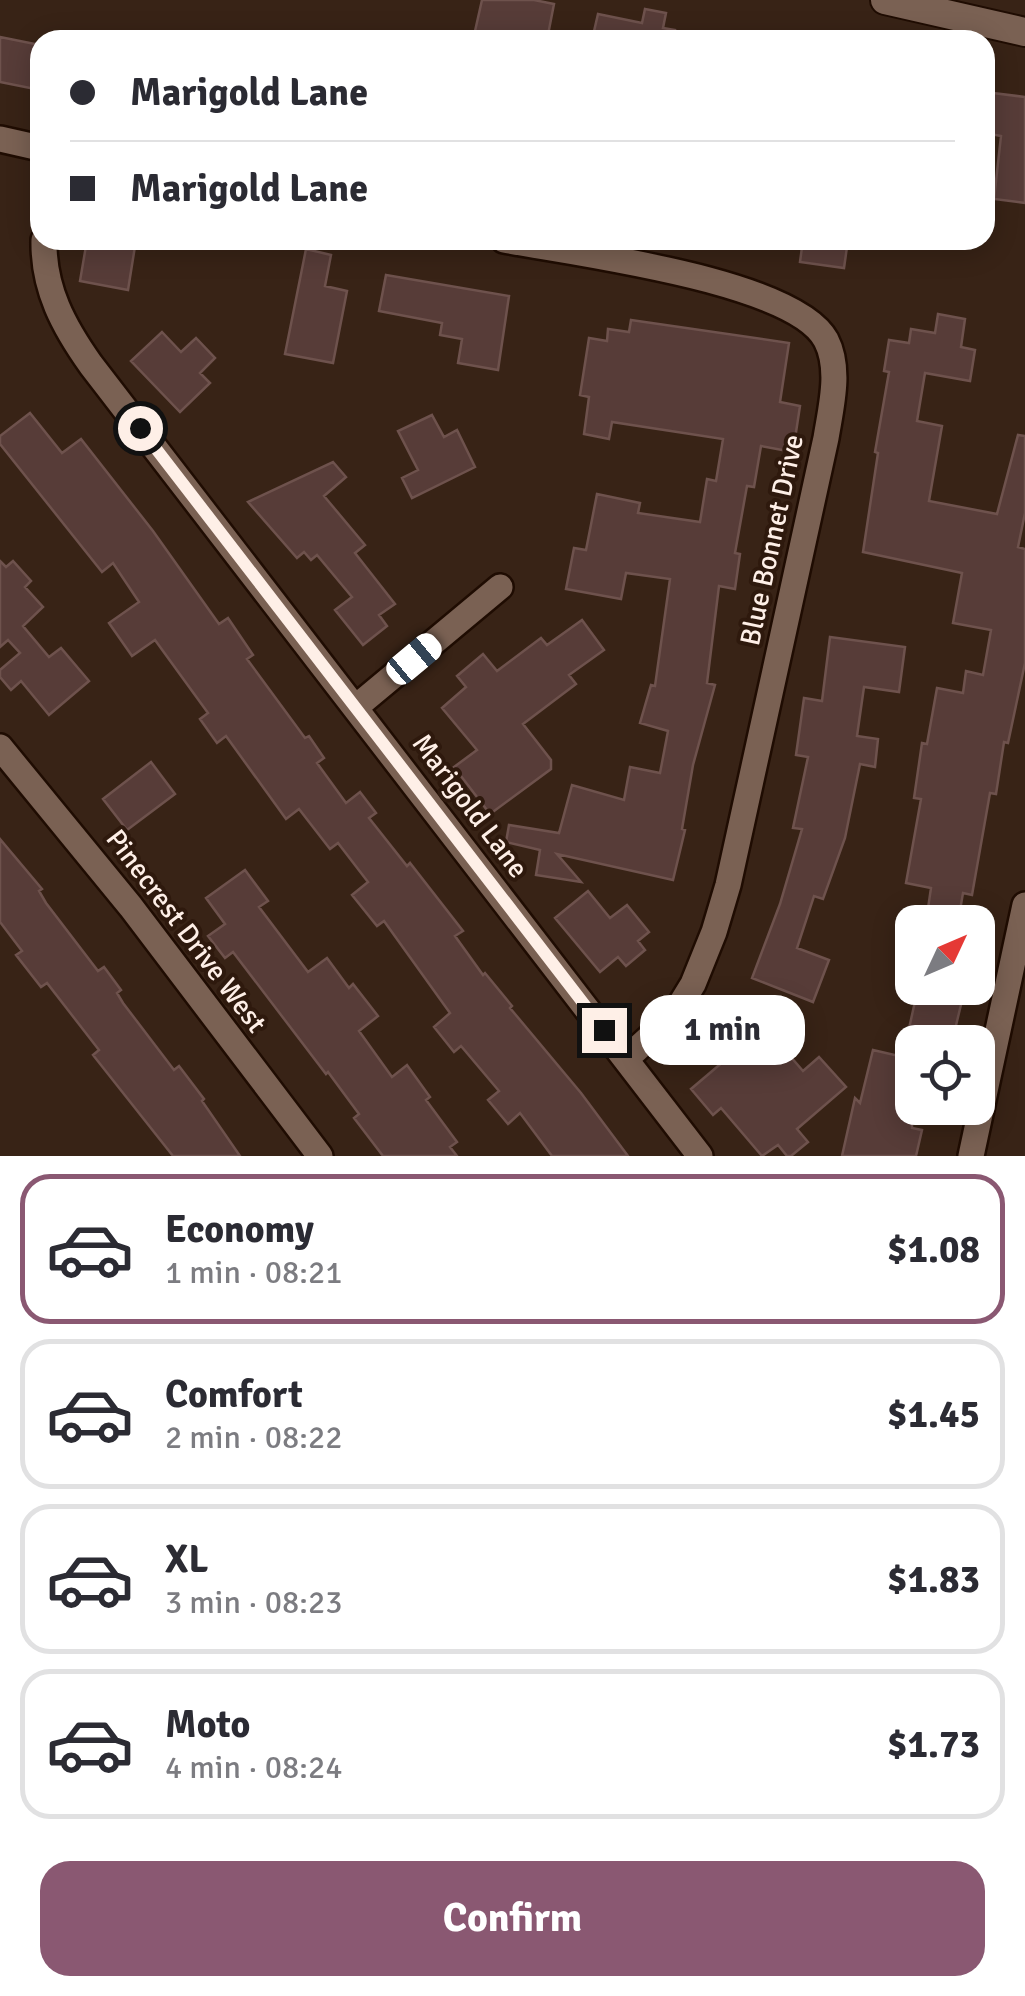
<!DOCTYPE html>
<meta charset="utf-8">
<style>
body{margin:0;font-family:Signika,sans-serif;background:#f2f2f3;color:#2b2b33;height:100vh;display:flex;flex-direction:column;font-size:38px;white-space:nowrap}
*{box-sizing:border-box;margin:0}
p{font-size:32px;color:#7c7c81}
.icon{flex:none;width:55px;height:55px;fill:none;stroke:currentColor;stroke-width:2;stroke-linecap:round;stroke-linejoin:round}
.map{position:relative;height:1156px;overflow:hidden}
.drawer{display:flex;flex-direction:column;background:#fff;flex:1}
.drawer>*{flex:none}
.top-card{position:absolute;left:30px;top:30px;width:965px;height:220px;border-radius:30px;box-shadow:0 5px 25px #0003;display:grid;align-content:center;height:220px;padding:0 40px;background:#fff}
.needle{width:65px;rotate:46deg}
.tools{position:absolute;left:895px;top:905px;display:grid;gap:20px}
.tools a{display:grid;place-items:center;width:100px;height:100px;border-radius:20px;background:#fff;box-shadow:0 5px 25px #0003;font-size:50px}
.end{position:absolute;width:45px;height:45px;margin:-22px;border:12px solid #feefe7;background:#111;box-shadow:0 0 0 5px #111}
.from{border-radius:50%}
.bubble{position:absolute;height:70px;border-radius:30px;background:#fff;box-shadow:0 5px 25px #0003;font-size:32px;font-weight:700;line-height:70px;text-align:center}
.car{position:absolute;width:30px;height:60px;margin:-30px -15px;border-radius:12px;box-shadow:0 0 8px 2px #0007;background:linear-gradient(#fff 24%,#345 0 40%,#fff 0 76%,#345 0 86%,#fff 0)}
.top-card b{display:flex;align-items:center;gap:35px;height:95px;font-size:38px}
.top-card b+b{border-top:2px solid #e1e1e2}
.top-card i{width:25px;height:25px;background:#2b2b33}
ul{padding:18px 0 0;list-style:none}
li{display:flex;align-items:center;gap:30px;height:150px;margin:0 20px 15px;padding:0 20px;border:5px solid #e1e1e2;border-radius:30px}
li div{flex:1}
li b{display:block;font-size:38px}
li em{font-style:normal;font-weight:700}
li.selected{border-color:#8a5872}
li>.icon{width:90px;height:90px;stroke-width:1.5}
.button{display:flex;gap:20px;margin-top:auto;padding:20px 40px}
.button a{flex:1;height:115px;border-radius:30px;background:#8a5872;color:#fff;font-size:40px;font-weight:700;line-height:115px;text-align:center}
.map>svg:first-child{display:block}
</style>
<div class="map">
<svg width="1025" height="1156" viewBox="0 0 1025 1156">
<rect width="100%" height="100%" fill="#382316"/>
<!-- building -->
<path fill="#573c38" stroke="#6e524d" stroke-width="2.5" d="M482 0H534L554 4 547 40H473Z
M645 9 666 13 663 28 675 30 674 40H592L598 14 642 23Z
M0 37 40 45V90L0 82Z
M985 92 1025 97V203L994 199 1001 136 985 133Z
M87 240H136L128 290 80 281Z
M803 240H848L844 268 800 262Z
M306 249 331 255 325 286 347 291 333 363 285 354Z
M386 275 509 296 498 370 458 363 462 339 440 335 442 323 379 311Z
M938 314 965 319 961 347 975 350 970 381 925 373 917 421 942 426 929 501 997 514 1018 435 1025 436V513L1018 547 1025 549V663L1008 743 1004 742 996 794 990 793 972 895 963 893 958 922H926L931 888 906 883 921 799 914 798 922 743 927 744 937 688 963 693 966 671 983 675 991 630 953 623 962 573 863 552 878 453 875 452 889 372 884 371 889 340 909 343 911 329 935 333Z
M631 320 789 343 780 402 800 406 793 452 761 446 754 487 747 486 735 553 740 554 735 589 719 586 707 683 715 685 693 765 682 829 685 830 673 880 557 854 581 882 536 875 540 850 506 842 509 825 559 833 572 785 624 800 630 767 660 773 668 731 640 723 651 685 655 686 670 579 626 573 621 599 566 589 574 548 586 550 597 494 640 503 638 513 700 522 707 479 716 481 723 439 612 422 609 439 584 434 589 397 580 395 589 338 607 341 608 329 629 332Z
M162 332 181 352 196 338 215 358 200 373 210 383 180 412 131 361Z
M30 413 62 453 81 439 153 531 219 624 228 618 253 655 247 659 305 738 309 736 324 758 317 763 346 803 360 792 376 813 369 818 407 866 410 863 463 931 455 936 483 975 485 973 512 1006 510 1008 581 1093 628 1156H552L520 1113 508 1124 488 1100 499 1091 461 1046 454 1052 434 1027 450 1013 384 921 377 926 352 895 368 882 338 843 330 849 299 809 286 819 226 736 217 743 200 719 208 713 155 640 132 656 109 623 139 602 113 563 102 572 0 444V436Z
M432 415 444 437 457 430 475 467 412 498 402 478 418 470 398 431Z
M333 462 346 477 324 496 365 545 355 553 395 604 379 615 387 626 363 645 335 610 352 597 317 555 311 560 304 552 297 558 248 502Z
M0 561 6 567 13 561 31 581 25 587 43 607 23 626 49 657 61 648 89 681 49 715 21 681 11 690 0 677V670L20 653 8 640 0 647Z
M582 620 604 650 569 675 576 684 523 724 551 760V769L490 814 454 767 477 750 442 708 466 687 457 676 483 654 497 671 541 638 547 645Z
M830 637 905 647 899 692 864 687 857 736 878 739 875 767 860 764 845 838 823 899 814 896 797 948 829 960 813 1002 752 978 780 904 802 829 793 828 808 757 796 755 804 698 822 701Z
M151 762 175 794 127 830 103 799Z
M0 839 42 889 39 891 46 903 98 971 104 967 121 990 117 993 123 1003 174 1070 179 1066 204 1099 202 1101 240 1156H173L93 1055 99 1050 47 983 41 987 16 955 22 951 0 922Z
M245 870 268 901 259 907 308 972 327 958 349 988 353 984 378 1016 359 1031 392 1077 407 1065 430 1097 426 1100 457 1142 450 1147 457 1156H383L354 1118 359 1114 328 1072 326 1074 233 952 225 958 208 936 225 924 206 898Z
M588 891 610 918 627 905 649 932 638 941 645 950 626 966 618 957 600 972 555 918Z
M918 988H965L952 1042 908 1033Z
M751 1011 803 1071 819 1057 846 1087 797 1129 808 1142 791 1156H787L778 1145 762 1156 721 1108 713 1115 691 1089 744 1044 730 1028Z
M873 1050 912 1059V1128L922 1130 916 1156H842L855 1098 860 1103Z"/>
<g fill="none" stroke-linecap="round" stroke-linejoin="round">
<!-- minor casing -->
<g stroke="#1f0c02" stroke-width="30">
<path id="minor" d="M0 139 40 148
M44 240C43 289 64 327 91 365L700 1156
M504 240C572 253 794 280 826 340 841 369 831 407 826 438L728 885 714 932 693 984 674 1015 626 1059
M356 707 500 587
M0 747 131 907 320 1156
M971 1156 1025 905"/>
</g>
<!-- secondary casing -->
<g stroke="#1f0c02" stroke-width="32">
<path id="secondary" d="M885 0 1025 32"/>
</g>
<!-- minor -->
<use href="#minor" stroke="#7a6153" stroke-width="25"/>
<!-- secondary -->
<use href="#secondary" stroke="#7a6153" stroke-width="28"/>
</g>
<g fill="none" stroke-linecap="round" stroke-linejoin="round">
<!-- route -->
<path stroke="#feefe7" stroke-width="12" d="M140 428 604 1030"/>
</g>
<g text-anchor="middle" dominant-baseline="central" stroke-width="8" stroke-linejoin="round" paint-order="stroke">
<!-- street labels -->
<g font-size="28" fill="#feefe7" stroke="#2e190d">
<text transform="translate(772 540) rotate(-78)">Blue Bonnet Drive</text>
<text transform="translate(470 806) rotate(53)">Marigold Lane</text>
<text transform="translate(186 931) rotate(53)">Pinecrest Drive West</text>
</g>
</g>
</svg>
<div class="tools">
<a><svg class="needle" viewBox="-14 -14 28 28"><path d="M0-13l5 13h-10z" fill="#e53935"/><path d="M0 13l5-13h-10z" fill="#7c7c81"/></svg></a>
<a><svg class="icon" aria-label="locate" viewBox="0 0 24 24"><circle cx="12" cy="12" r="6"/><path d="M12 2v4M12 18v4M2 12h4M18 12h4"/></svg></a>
</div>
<i class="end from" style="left:140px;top:428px"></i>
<i class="end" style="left:604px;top:1030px"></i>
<div class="bubble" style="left:640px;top:995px;width:165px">1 min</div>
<i class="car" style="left:414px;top:659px;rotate:50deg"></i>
<div class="top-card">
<b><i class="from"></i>Marigold Lane</b>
<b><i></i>Marigold Lane</b>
</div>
</div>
<section class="drawer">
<ul>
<li class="selected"><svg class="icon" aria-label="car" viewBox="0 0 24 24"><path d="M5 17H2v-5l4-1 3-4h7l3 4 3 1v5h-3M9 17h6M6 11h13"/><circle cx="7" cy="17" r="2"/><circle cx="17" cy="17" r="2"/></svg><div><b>Economy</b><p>1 min · 08:21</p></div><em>$1.08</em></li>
<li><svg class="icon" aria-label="car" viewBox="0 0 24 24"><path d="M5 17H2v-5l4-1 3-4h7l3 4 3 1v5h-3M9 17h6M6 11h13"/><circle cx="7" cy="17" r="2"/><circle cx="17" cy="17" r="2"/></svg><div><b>Comfort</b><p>2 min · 08:22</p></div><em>$1.45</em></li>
<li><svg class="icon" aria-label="car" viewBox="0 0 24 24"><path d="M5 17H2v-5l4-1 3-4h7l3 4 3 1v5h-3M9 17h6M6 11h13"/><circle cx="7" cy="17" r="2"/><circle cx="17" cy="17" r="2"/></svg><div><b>XL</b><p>3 min · 08:23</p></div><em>$1.83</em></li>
<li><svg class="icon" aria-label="car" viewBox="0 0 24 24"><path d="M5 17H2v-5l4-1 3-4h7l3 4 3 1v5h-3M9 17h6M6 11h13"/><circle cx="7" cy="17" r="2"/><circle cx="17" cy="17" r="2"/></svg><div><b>Moto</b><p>4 min · 08:24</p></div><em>$1.73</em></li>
</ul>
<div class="button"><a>Confirm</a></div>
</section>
